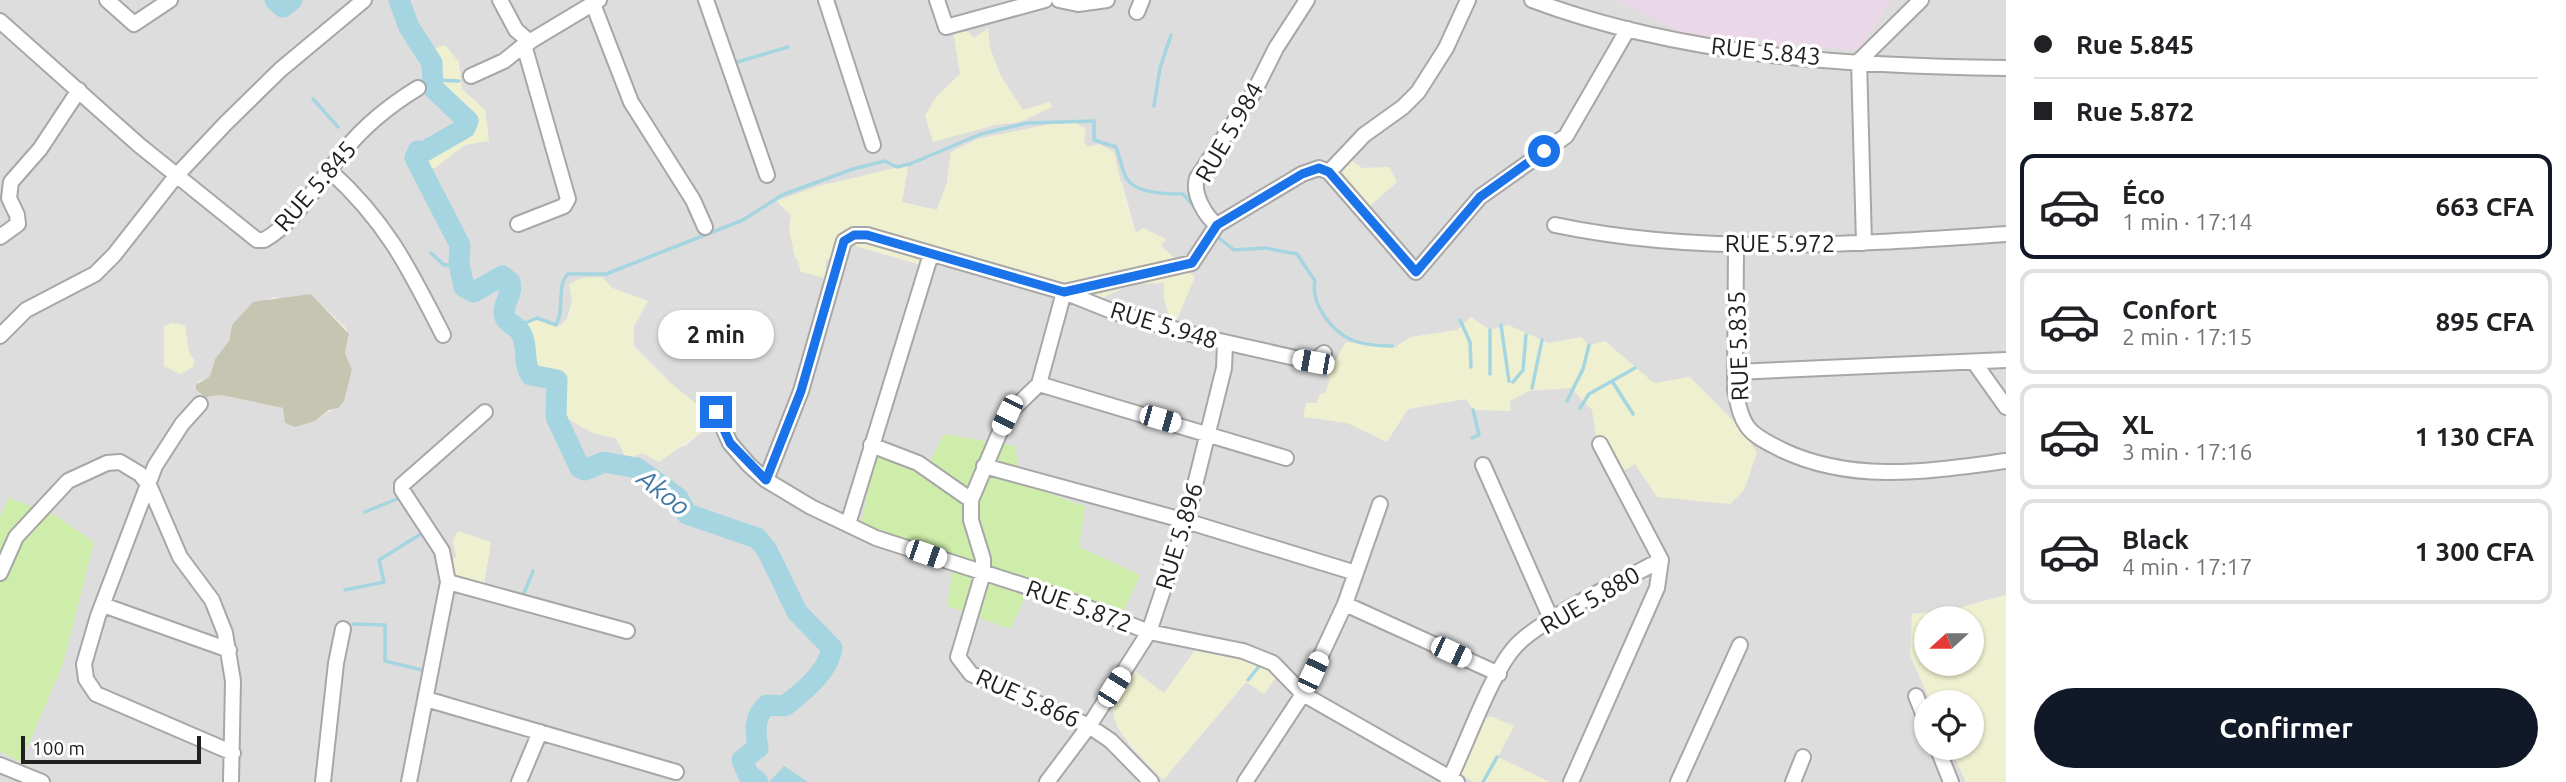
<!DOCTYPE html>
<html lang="fr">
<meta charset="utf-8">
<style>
body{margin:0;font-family:Ubuntu,sans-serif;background:#f2f2f2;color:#202124;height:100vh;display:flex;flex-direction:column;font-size:26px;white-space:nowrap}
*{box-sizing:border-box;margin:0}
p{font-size:23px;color:#757577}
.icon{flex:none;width:38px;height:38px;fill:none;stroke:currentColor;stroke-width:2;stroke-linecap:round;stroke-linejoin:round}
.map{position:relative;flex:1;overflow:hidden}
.details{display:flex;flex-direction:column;background:#fff;width:560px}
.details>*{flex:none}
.top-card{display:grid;align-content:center;height:154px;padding:0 28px;background:#fff}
.needle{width:46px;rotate:249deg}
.buttons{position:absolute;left:1914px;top:606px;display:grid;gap:14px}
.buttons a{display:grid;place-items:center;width:70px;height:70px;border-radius:50%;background:#fff;box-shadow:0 2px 5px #0004;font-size:35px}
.scale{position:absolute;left:21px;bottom:18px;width:180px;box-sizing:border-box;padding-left:7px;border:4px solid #202020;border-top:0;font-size:19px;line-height:24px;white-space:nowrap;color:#202020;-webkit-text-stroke:5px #fff;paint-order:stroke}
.end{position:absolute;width:32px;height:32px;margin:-16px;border:9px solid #1a73e8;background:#fff;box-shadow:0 0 0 4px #fff}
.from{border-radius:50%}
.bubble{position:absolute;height:49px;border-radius:24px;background:#fff;box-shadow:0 2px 5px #0004;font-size:23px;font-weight:700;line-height:49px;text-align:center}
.car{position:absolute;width:21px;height:42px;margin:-21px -10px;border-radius:9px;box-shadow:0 0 5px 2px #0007;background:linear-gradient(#fff 24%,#345 0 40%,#fff 0 76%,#345 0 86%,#fff 0)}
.top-card b{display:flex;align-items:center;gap:24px;height:66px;font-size:26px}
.top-card b+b{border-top:2px solid #e0e0e0}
.top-card i{width:18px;height:18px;background:#202124}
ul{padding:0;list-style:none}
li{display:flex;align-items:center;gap:21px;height:105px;margin:0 14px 10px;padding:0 14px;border:4px solid #e0e0e0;border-radius:14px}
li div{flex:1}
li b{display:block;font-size:26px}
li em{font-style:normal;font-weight:700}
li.active{border-color:#111827}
li>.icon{width:63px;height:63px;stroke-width:1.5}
.cta{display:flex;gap:14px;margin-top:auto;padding:14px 28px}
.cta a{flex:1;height:80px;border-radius:42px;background:#111827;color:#fff;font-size:28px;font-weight:700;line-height:80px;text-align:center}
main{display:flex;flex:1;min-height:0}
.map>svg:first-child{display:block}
</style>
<main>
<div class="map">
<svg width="2006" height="782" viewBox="0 0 2006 782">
<rect width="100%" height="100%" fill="#f1ede6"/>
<!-- residential -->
<path fill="#dedddd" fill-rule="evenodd" d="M0 0H2006V595L1952 610 1913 614 1910 655 1931 702H1927V747H1950L1966 782H0V751L21 761 9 498 0 516ZM1070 120 1087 148 1122 183 1136 233 1166 239 1160 245 1183 266 1164 299 1165 283 1155 282 1133 284 1091 302 944 261 921 265 849 244 826 261 825 278 795 258 789 227 791 215 777 201 908 166 902 202 937 210 947 183 951 152 978 139ZM602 277 612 288 647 301 634 326 632 344 668 380 703 431 685 446 639 453 630 460 624 458 623 448 616 438 585 429 568 419 557 406 563 383 556 372 547 375 530 369 531 350 523 323 541 319 560 326 567 319 572 302 570 284ZM311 294 346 328 349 337 345 353 352 372 342 404 313 422 295 426 286 424 283 408 221 395 206 397 198 382 210 376 215 359 229 341 232 325 273 297 289 299ZM924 473 1022 484 1085 506 1079 547 1140 575 1027 593ZM1194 651 1276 676 1246 682 1163 780 1132 748 1116 724 1132 670 1164 694Z"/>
<!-- industrial -->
<path fill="#ead7e7" d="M1615 0H1892L1859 50 1716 42 1686 34Z"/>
<!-- construction -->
<path fill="#c6c5b1" d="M311 294 349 334 345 353 352 370 344 401 338 408 329 410 315 421 295 427 285 423 283 408 221 395 206 397 196 390V385L210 376 215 359 229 341 232 325 253 302Z"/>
<!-- farmland -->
<path fill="#eff0d0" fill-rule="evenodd" d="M988 28 990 48 1001 76 1023 110 1050 102 1052 107 1020 122 995 125 933 142 925 116 935 98 960 74 953 31 968 32 974 38Z
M445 45 459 62 462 89 485 110 489 141 465 145 435 168H420L418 157 436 150 448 138 470 126V120L459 106 438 93 436 72 427 51Z
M1070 120 1086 129 1084 141 1087 147 1099 144 1114 152 1127 209 1136 233 1143 228 1166 239 1161 246 1195 277 1173 329 1164 299V283L1133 284 1091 303 944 261 921 265 849 244 826 261 825 278 801 272 790 235 791 215 777 201 815 187 908 165 902 202 937 210 947 183 951 152 978 139Z
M1350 159 1362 168 1389 167 1397 182 1363 212 1344 176 1342 167Z
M602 277 612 288 648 301 634 326V348L661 375 710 415 702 432 659 462 642 453 627 460 616 438 595 434 568 419 557 406 563 383 556 372 535 373 530 369 531 350 522 323 541 319 560 326 567 319 572 302 569 284 581 278Z
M1471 317 1490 330 1508 325 1549 343 1581 337 1589 345 1605 341 1654 383 1690 377 1745 433 1757 453 1744 490 1730 504 1657 497 1635 464 1617 475 1597 443 1592 410 1571 388 1529 391 1510 401 1511 411 1473 410 1466 399 1408 409 1387 442 1347 423 1303 417 1306 403H1317L1320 394 1325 393 1330 379 1328 374H1316L1323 362 1333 364 1346 342 1394 348 1410 337 1457 330Z
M172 323 185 325 189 352 195 361 193 367 180 374 164 366V326Z
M458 531 491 542 484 585 456 579 451 562 456 556 453 540Z
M2006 595V782H1966L1950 747H1972V702H1931L1910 655 1912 614 1952 610ZM1927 618H1972V663H1927Z
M1201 642 1245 656 1277 676 1264 694 1246 682 1163 780 1121 733 1114 718 1111 698 1132 669 1164 693Z
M1490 716 1514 726 1498 757 1550 782H1473L1458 773 1485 719Z"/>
<!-- grass -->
<path fill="#ceecaa" d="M944 434 1015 446 1022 484 1085 506 1079 547 1140 575 1124 610 1027 593 1010 629 947 606 954 562 861 523 876 453 924 473Z
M9 498 55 515 94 542 63 664 21 762 0 751V516Z"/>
<!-- water -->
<path fill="#a5d5e0" d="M784 766 808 782H769Z"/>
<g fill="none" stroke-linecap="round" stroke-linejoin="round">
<!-- stream -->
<path stroke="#a5d5e0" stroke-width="3.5" d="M734 63 788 47
M432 80 459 81
M313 99 338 127
M1154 106 1160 68 1171 35
M1215 235 1234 250 1265 248 1297 254 1315 281C1310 303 1332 332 1352 340 1364 345 1379 346 1392 346
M431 253 444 265 459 264
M1460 320 1470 342 1471 367
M1501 325 1509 381
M516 327 537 318 556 325C565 310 556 285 568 274H606L743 220 782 195 853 169 885 161 897 167 910 164 981 134 1027 123 1094 121V140L1116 147C1120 157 1121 166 1125 175 1132 194 1166 194 1183 194L1194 206
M1490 374V330
M1612 381 1633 414
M1513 382 1523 370 1526 335
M1532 388 1542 340
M1567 401 1583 369 1589 345
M1580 408 1589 394 1635 368
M1472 438 1479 435 1473 410
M365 512 399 498
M345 590 384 582 379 560 424 532
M522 598 533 571
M353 624 385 625V661L422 670
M1248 680 1260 665
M1483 782 1497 757"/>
<!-- river -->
<path stroke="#a5d5e0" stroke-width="21" d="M275 0 283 7 292 0
M399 0 409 27 432 63 433 88 468 121 465 128 425 151H418L415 158 460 245 459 264 464 287 474 292 502 276 510 282C513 295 504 301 504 313 505 324 517 325 521 333 529 347 522 361 531 375L557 380 556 417 580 468 585 470 604 462 637 468 678 498 687 514 757 538 767 550 797 612 832 648C828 673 803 691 785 706L767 705C754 716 755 732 758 748L742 760 748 774 758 782"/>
<!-- minor casing -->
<g stroke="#a7a7a7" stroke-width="18">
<path id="minor" d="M107 0 134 24 170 0
M500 0 516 30 530 42
M706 0 767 175
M826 0 873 145
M937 0 946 27 1045 0
M1059 0 1078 4 1107 0
M1307 0 1276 48 1254 92 1197 178C1192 193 1205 216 1217 225L1302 174 1319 168 1329 172
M1468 0 1446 48 1418 92 1403 107 1364 135 1329 172 1416 272 1480 197 1566 136 1628 29
M1532 0C1681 56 1848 66 2006 68
M593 4 631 102 693 200 705 227
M1137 12 1142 0
M0 21 139 145 257 240H264C294 224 322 178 344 151 365 125 390 105 418 88
M471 76 504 61 524 45
M329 170C386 221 409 268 443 335
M518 224 564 206 568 199 524 45 599 0
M1555 225C1702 256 1856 244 2006 234
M0 237 18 224 17 215 9 198 11 182 40 149 79 90
M1864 243 1859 61 1921 0
M1736 245 1735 390C1738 402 1739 415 1747 426 1754 437 1771 444 1782 450 1854 484 1930 471 2006 461
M0 336 26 310 95 274 114 255 176 176 225 124 280 70 364 0
M1974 362 2006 407
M1735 372 2006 360
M1039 384 1286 458
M200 404 182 424 155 466 98 616 84 664 86 679 96 694 233 753
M716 412 730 443 749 465 766 480 811 507 876 538 1066 599 1149 632 1243 651 1273 663 1303 694 1457 782
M1600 444 1661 560
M871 445 918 463 971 500
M1483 465 1552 621
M984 466 1186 521 1356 573
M766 480 801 391 844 241 854 235H867L1064 292 1114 312 1202 337 1313 362 1324 353
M848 524 931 254
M0 573 16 537 68 481 107 463 120 462 140 474 149 485 180 557 212 600 225 633 233 681 231 782
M448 582 442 551 402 490V485L485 412
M1345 604 1499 674
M103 605 229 650
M1916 696 1927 723
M426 699 676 772
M1937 747 1951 782
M0 765 42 782
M323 782 336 663 343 629
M409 782 448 582 627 631
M519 782 540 732
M1047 782 1089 726 1149 632 1186 521 1224 368 1225 344
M1151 782 1111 741 1089 726 971 674 958 657 983 573V559L971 520V500L1007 415 1039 384 1064 292 1192 263 1217 225
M1245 782 1303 694 1345 604 1380 504
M1448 782C1466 746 1490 676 1514 648 1537 620 1626 579 1661 560L1657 588 1571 782
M1678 782 1740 645
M1793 782 1803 757"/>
</g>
<!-- minor -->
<use href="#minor" stroke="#fff" stroke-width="14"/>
</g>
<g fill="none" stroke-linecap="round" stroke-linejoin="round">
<!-- route -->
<path stroke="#1a73e8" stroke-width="9" d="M716 412 730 443 766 480 801 391 844 241 854 235H867L1064 292 1192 263 1217 225 1302 174 1319 168 1329 172 1416 272 1480 197 1544 151"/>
</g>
<g text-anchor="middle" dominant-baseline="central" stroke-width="7" stroke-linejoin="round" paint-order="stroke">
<!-- street labels -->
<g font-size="24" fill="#202020" stroke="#fff">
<text transform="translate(1766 51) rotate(6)">RUE 5.843</text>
<text transform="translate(1229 132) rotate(-60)">RUE 5.984</text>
<text transform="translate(315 186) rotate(-49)">RUE 5.845</text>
<text x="1780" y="243">RUE 5.972</text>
<text transform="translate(1164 325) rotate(17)">RUE 5.948</text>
<text transform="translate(1738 346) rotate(-92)">RUE 5.835</text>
<text transform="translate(1179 536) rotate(-73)">RUE 5.896</text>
<text transform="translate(1590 600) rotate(-30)">RUE 5.880</text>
<text transform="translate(1079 606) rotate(20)">RUE 5.872</text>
<text transform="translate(1028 698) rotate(24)">RUE 5.866</text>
</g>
<!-- water labels -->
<g font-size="26" font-style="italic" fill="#4278a4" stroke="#fff">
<text transform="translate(664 492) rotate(38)">Akoo</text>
</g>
</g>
</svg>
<div class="buttons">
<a><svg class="needle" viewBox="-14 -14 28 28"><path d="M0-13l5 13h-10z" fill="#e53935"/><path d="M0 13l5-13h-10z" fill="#757577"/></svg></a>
<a><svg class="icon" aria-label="locate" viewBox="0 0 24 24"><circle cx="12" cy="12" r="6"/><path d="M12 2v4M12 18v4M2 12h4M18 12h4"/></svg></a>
</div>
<div class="scale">100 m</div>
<i class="end from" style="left:1544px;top:151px"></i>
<i class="end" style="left:716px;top:412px"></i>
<div class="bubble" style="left:658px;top:310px;width:116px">2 min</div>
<i class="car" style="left:1313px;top:362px;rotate:280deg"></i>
<i class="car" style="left:1007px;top:415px;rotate:206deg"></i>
<i class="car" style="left:1160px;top:419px;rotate:106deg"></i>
<i class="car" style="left:926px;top:554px;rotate:109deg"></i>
<i class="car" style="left:1451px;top:652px;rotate:115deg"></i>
<i class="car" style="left:1313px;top:672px;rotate:25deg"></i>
<i class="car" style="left:1114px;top:687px;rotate:32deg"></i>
</div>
<section class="details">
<div class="top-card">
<b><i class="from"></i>Rue 5.845</b>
<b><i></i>Rue 5.872</b>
</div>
<ul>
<li class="active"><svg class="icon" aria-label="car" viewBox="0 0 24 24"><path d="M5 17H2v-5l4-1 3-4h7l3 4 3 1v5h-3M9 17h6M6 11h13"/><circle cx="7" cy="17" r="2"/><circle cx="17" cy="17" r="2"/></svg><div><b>Éco</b><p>1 min · 17:14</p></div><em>663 CFA</em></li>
<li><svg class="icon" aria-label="car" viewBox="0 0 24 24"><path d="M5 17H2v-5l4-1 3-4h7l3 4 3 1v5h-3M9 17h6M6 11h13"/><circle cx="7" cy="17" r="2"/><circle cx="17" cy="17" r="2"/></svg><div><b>Confort</b><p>2 min · 17:15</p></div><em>895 CFA</em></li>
<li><svg class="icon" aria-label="car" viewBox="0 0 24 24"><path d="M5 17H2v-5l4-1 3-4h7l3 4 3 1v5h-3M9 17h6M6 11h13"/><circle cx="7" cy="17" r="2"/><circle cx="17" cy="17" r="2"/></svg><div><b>XL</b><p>3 min · 17:16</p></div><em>1 130 CFA</em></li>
<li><svg class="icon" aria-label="car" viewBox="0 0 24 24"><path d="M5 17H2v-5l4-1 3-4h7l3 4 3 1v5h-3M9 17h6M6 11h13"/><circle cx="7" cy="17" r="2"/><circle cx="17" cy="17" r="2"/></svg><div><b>Black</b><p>4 min · 17:17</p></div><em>1 300 CFA</em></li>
</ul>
<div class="cta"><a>Confirmer</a></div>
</section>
</main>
